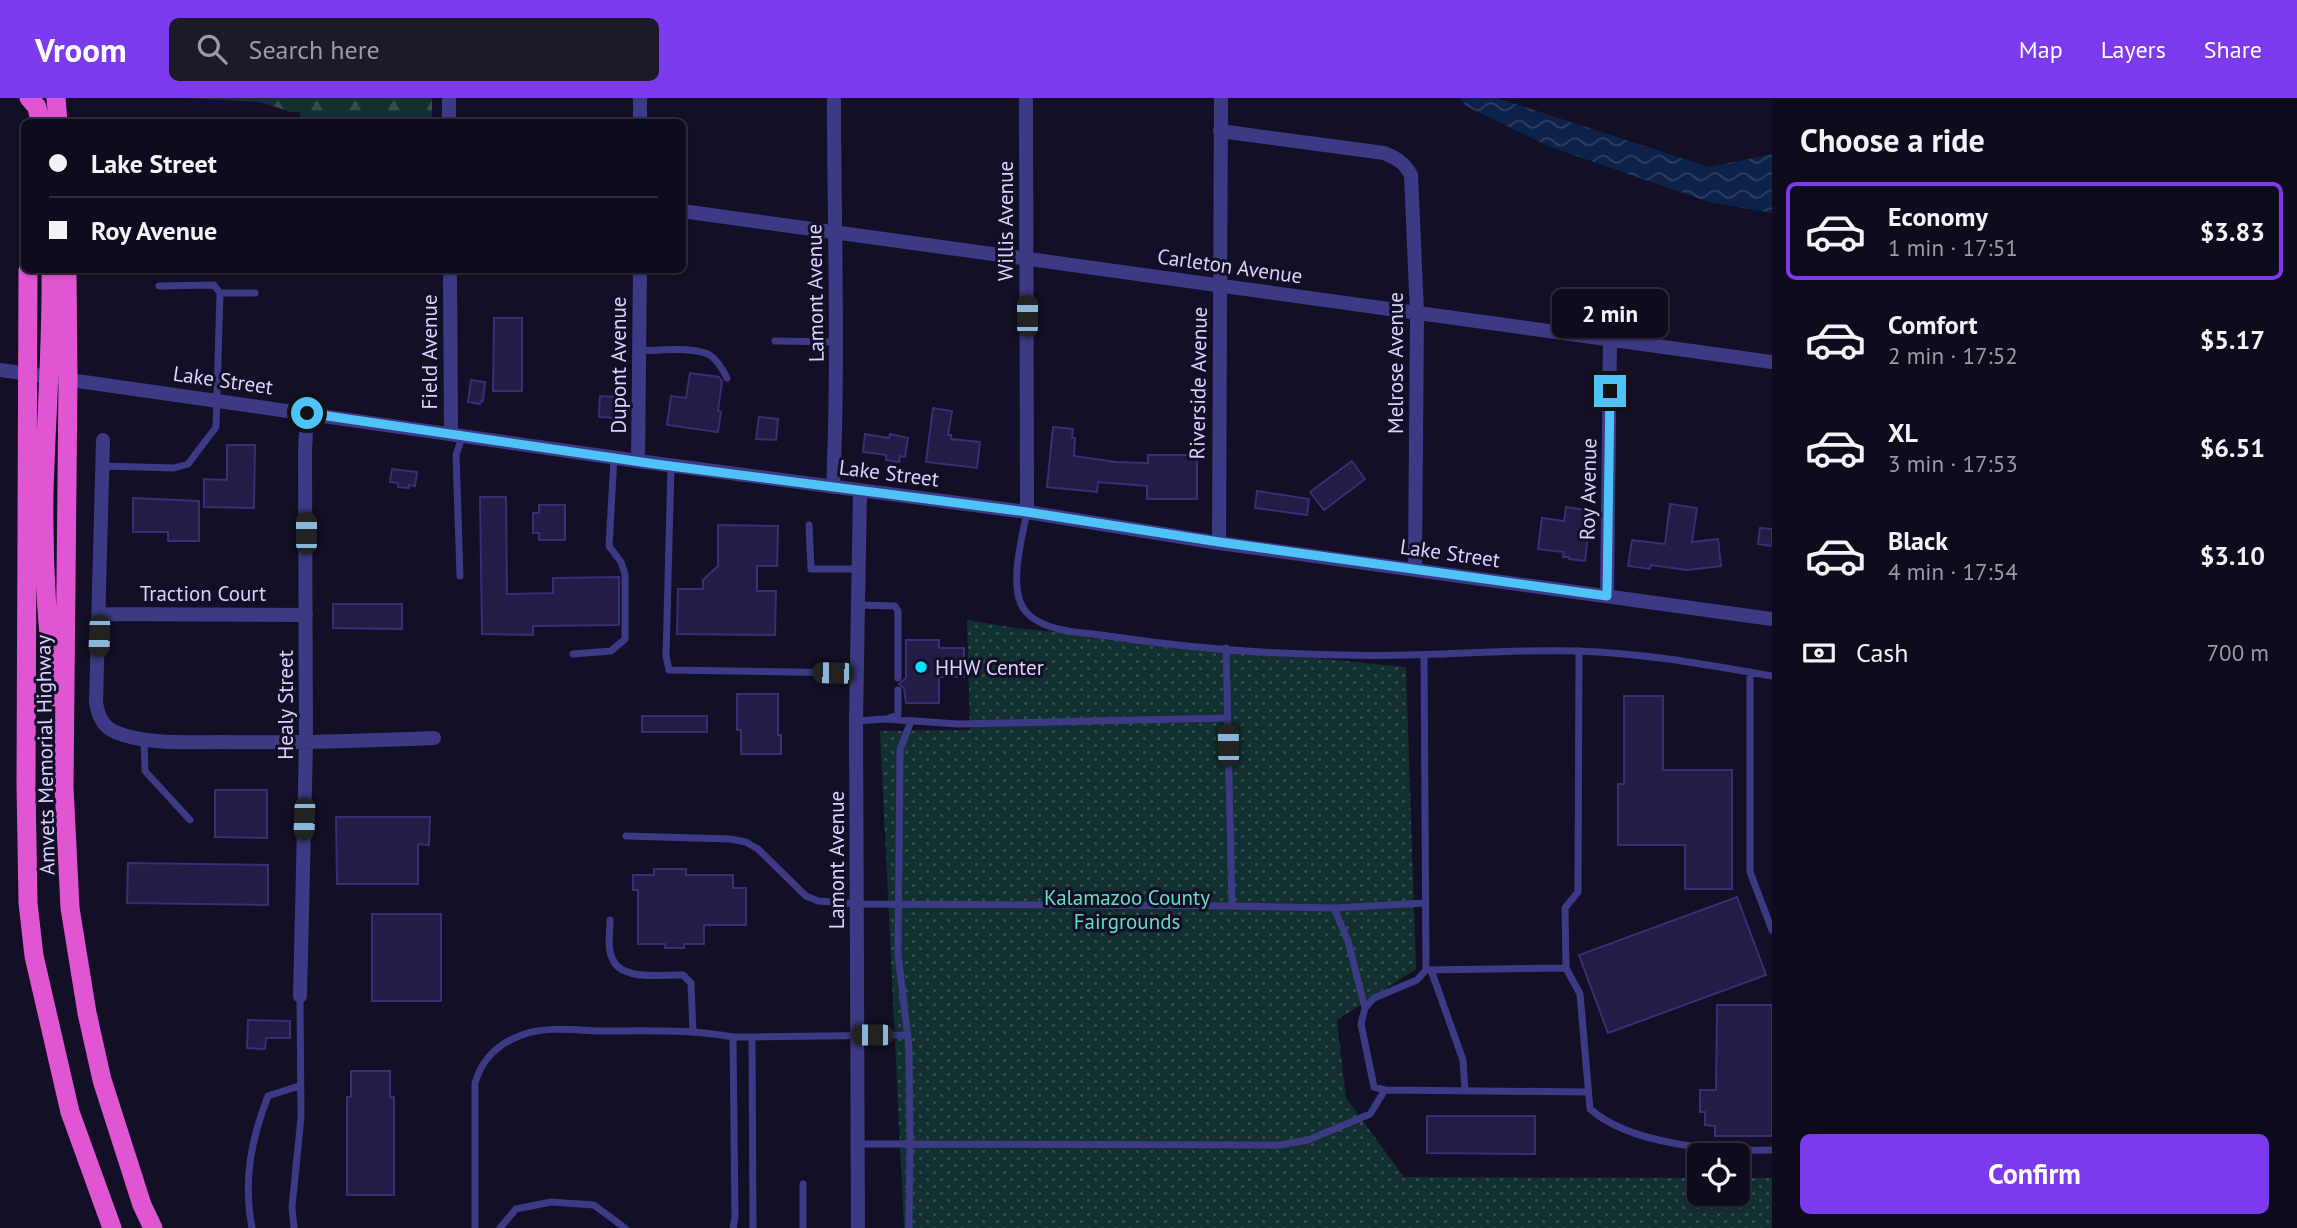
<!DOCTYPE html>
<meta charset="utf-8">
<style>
body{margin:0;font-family:"PT Sans",sans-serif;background:#1c1929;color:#f1f3f6;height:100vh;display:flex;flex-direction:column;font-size:26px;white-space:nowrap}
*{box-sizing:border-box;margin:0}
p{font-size:23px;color:#9b9ba3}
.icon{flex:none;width:38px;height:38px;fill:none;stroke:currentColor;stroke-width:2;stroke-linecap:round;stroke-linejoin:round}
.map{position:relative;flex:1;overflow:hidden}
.drawer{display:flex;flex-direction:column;background:#0e0b1c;width:525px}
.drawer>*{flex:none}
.top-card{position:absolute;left:21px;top:21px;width:665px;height:154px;border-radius:10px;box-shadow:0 2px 5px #0004,0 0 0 2px #2e2b3b;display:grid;align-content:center;height:154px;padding:0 28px;background:#0e0b1c}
.fabs{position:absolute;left:1687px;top:1045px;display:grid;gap:14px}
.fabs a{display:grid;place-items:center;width:63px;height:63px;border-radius:10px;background:#0e0b1c;box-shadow:0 2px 5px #0004,0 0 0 2px #2e2b3b;font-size:35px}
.end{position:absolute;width:32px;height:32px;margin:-16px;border:9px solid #4fc3f7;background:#111;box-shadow:0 0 0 4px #111}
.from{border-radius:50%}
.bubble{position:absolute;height:49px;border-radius:10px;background:#0e0b1c;box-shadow:0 2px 5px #0004,0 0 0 2px #2e2b3b;font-size:23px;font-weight:700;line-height:49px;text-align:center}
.car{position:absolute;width:21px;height:42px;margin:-21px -10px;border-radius:9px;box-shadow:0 0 5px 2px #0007;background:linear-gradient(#222 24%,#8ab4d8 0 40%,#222 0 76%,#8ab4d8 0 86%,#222 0)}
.top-card b{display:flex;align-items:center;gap:24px;height:66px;font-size:26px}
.top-card b+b{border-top:2px solid #2e2b3b}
.top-card i{width:18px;height:18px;background:#f1f3f6}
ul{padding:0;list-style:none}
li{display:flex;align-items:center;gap:21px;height:98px;margin:0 14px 10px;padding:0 14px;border:4px solid transparent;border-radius:10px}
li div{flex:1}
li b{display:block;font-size:26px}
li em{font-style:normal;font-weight:700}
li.on{border-color:#7c3aed}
li>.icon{width:63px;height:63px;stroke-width:1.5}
h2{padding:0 28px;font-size:32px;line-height:84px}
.pay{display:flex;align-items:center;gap:18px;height:77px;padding:0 28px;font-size:26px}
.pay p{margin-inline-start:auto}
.button{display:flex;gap:14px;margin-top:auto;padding:14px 28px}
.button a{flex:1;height:80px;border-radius:10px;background:#7c3aed;color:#fff;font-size:28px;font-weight:700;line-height:80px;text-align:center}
header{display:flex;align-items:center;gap:42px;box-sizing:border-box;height:98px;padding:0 35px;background:#7c3aed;color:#fff}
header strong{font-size:33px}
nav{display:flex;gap:38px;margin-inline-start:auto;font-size:24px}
.search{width:490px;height:63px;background:#1c1929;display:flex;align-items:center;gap:18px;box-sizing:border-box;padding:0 24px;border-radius:10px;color:#9b9ba3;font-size:26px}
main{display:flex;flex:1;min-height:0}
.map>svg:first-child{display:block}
</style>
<header>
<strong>Vroom</strong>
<div class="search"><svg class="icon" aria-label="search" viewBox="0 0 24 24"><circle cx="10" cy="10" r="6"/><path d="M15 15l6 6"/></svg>Search here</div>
<nav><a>Map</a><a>Layers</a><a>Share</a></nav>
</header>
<main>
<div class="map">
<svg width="1772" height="1130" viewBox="0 0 1772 1130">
<defs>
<pattern id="grass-dots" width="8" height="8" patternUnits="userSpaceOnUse" patternTransform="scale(1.75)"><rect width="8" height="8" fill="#12302f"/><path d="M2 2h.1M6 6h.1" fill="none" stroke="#344d4e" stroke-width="1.8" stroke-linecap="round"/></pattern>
<pattern id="forest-firs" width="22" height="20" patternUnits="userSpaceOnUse" patternTransform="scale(1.75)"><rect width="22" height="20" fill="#12302f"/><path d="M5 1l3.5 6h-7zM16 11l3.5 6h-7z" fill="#344d4e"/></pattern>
<pattern id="water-waves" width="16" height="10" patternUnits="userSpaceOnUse" patternTransform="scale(1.75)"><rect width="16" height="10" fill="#0c2248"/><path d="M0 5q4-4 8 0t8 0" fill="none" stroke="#2f4163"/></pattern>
</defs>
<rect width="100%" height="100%" fill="#130f26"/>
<!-- grass -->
<path fill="url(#grass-dots)" d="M967 522 1016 530 1406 569 1416 871 1337 922 1346 1000 1404 1079 1699 1080V1096H1738V1080H1772V1130H904L880 633 970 632Z"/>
<!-- forest -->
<path fill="url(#forest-firs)" d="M185 0H432V24H301L300 14H291L260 4Z"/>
<!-- water -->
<path fill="url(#water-waves)" d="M1460 0H1497L1709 69 1772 56V115L1709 104 1548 48 1466 8Z"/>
<!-- building -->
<path fill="#241b47" stroke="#3b2d73" stroke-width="2" d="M494 220H522V293H493Z
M690 275 719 279 722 283 718 313 721 314 718 334 667 327 671 298 686 300Z
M471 282 485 284 483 303H481L480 306 468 304Z
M600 298 618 299 616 320 599 319Z
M933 310 952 313 948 337H951V341L980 344 977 370 926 364Z
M759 319 778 321 776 342 756 341Z
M1053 329 1073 331 1072 340H1075L1074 358 1116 364 1148 365V357H1197V401H1147V388L1098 384 1097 394 1047 389Z
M865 336 889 340 890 336 908 340 905 359 900 358 899 364 886 362V357L863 354Z
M227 347H255L254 410 204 409V381L227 382Z
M1352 363 1365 381 1324 412 1310 394Z
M392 371 417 374 415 388 409 387V390L398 389V385L390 384Z
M1257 393 1309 401 1307 417 1255 410Z
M480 399H506L507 496 553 495V480L619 479V527L533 528V537L482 536Z
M133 400 199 403V443H168V434H133Z
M1670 406 1697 410 1692 444 1718 441 1721 468 1687 472 1651 467 1650 471 1628 468 1632 442 1665 446Z
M539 407H565V442H539V435H533V415H539Z
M1566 409 1586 412 1585 420 1590 421 1585 463 1569 461V459H1563L1564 454 1538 451 1542 420 1564 423Z
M718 427 778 428 777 468H757V493H776L775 537 677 536 678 491H703V482L718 468Z
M1760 430 1772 431V448L1758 446Z
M333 506H402V531L333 530Z
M906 542H939V550H964V579H939V605H906L904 590 899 586 906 580Z
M737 596H778V637H781V656H741V632H737Z
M1624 598H1663V672H1732V791H1685V747H1618V686H1624Z
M642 618H707V634H642Z
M215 692H267V740L215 739Z
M336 719H430L429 747 418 746V786H337Z
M128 765 268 767V807L127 805Z
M654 771H686V777H733V790H746V827H704V846H684V850H665V846H638V792H633V777H654Z
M1737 799 1766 877 1608 935 1579 857Z
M372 816H441V903H372Z
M1717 907H1772V1038H1715V1028L1705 1027V1014H1700V992H1716Z
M248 922 290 923V940H266L265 951 247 950Z
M351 973H390V999H394V1097H347V999H351Z
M1427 1018H1535V1056L1427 1055Z"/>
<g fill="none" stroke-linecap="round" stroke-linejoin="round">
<!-- service -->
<path stroke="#3d3a85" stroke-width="7" d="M220 195H255
M775 243 837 244
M639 253C657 252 697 248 711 258 718 263 723 272 727 280
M102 368 174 370 188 366 216 329 220 195 214 187 159 188
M671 368 666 558 669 572 856 575
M1027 414C1022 440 1006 496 1028 516 1048 535 1083 534 1108 538 1207 553 1309 559 1409 557 1465 556 1522 551 1578 553 1643 555 1708 567 1772 578
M809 427 811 471H858
M460 478 456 357 462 339
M858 507 895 508 898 513V580
M1226 550 1232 808 1334 810 1425 805
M573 556 611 553 625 541V476L621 464 609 448 614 360
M1424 557 1426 872 1566 870 1565 810 1578 794 1579 553
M1750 574V774L1772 832
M889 620 898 617V592
M856 623 885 621 958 626 1228 620
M144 642 145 673 190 722
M626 738 730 741 746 744 758 751 806 798 818 803 857 806 1232 808
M1334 810 1348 843 1365 910
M610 822C610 833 607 850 612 860 621 884 662 876 683 877L691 885 693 934
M1566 870 1580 896 1590 1011C1631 1047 1719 1054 1772 1052
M1426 872 1417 882 1374 900 1365 910 1361 926 1374 989 1385 992 1588 994
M1431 872 1463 962 1465 993
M858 1046H910L909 949 898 856 900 652 911 623
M252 1130C243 1082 251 1042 268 998L299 988
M294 1130 292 1109 301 1019 300 898
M475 1130V985C482 961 499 945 522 937 545 928 574 932 598 933 643 933 688 931 733 939
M500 1130 516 1111 551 1104 594 1107 625 1130
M733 1130 735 1120 733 939H752
M753 1130 752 939 907 937
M803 1130V1086
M909 1130 910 1046 1280 1047 1308 1042 1370 1016 1385 992"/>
<!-- minor -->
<path stroke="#3d3a85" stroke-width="14" d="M449 0V24
M640 0V24
M1026 0 1027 414
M1220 33 1384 55C1396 60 1404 64 1411 77L1417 215 1415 471
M682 113 1772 264
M450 172 451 336
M0 272 638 363 1027 414 1219 445 1772 521
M103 342 96 604C98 617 102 628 115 634 147 647 186 644 221 644 292 645 363 643 434 640
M638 363 640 172
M833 389C839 260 834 130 834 0
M1219 445 1221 0
M1607 498 1610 243
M100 516 306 517
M300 898 306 645 305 353 307 315
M858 1130 856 623 860 393"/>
<!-- trunk -->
<path stroke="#e055d1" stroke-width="19" d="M29 0 37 9 40 24
M56 0 58 24
M28 172 26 687 28 805 34 858 70 1014 112 1130
M51 172C52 246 46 321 44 396 43 464 47 532 55 599
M67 172 68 282 64 689 70 810 87 915 102 982 142 1107 153 1130"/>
</g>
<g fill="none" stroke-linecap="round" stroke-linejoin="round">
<!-- route -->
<path stroke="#4fc3f7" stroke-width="9" d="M307 315 655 366 1027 414 1219 444 1607 498 1610 293"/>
</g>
<!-- markers -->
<circle fill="#00e5ff" stroke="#130f26" stroke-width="2.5" cx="921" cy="569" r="7"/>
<g text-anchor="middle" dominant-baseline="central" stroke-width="6" stroke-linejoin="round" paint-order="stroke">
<!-- street labels -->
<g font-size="21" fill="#d9d4ff" stroke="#130f26">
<text transform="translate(1005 123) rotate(-90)">Willis Avenue</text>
<text transform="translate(1230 168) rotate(8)">Carleton Avenue</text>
<text transform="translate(815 195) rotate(-91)">Lamont Avenue</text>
<text transform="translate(429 254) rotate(-90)">Field Avenue</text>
<text transform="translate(1395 265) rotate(-90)">Melrose Avenue</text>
<text transform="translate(618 267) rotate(-90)">Dupont Avenue</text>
<text transform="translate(223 282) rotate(8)">Lake Street</text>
<text transform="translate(1198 285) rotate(-89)">Riverside Avenue</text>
<text transform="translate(889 375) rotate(7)">Lake Street</text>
<text transform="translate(1588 391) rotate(-89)">Roy Avenue</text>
<text transform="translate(1450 455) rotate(8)">Lake Street</text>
<text x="203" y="495">Traction Court</text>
<text transform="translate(285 607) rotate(-90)">Healy Street</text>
<text transform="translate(45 657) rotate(-91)">Amvets Memorial Highway</text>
<text transform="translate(836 762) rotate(-90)">Lamont Avenue</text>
</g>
<!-- poi labels -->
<g font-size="21" fill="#d9d4ff" stroke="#130f26" text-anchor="start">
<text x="935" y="569">HHW Center</text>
</g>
<!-- park labels -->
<g font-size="21" fill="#5fe0c0" stroke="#130f26">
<text x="1127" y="799">Kalamazoo County<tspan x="1127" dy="24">Fairgrounds</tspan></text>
</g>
</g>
</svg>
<div class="fabs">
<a><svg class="icon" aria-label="locate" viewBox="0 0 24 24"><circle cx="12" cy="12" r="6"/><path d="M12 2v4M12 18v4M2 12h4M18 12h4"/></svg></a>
</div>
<i class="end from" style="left:307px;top:315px"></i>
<i class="end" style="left:1610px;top:293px"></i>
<div class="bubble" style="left:1552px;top:191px;width:116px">2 min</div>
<i class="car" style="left:1027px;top:218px;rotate:0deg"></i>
<i class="car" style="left:306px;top:435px;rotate:0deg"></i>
<i class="car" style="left:99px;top:538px;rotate:182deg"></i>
<i class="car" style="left:833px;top:575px;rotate:271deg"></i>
<i class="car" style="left:1228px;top:647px;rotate:359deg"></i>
<i class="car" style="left:304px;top:721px;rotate:182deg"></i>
<i class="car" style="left:872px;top:937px;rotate:270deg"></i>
<div class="top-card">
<b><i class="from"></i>Lake Street</b>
<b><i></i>Roy Avenue</b>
</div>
</div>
<section class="drawer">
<h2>Choose a ride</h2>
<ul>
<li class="on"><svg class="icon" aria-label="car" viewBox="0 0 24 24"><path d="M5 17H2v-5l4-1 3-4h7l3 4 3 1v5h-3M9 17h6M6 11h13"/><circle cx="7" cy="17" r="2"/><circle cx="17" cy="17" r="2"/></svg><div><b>Economy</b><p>1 min · 17:51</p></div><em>$3.83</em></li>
<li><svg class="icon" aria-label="car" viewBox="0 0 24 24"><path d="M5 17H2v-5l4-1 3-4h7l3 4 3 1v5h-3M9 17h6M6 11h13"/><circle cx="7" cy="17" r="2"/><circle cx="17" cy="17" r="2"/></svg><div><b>Comfort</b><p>2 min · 17:52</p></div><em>$5.17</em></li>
<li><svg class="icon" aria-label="car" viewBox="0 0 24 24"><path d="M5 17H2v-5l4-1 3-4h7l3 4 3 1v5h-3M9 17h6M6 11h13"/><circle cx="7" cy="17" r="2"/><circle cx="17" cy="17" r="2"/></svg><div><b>XL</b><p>3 min · 17:53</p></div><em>$6.51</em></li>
<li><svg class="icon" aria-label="car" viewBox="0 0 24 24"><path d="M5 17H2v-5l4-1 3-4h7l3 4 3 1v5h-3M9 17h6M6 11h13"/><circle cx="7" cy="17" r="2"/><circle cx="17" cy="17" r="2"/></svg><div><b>Black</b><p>4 min · 17:54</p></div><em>$3.10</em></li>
</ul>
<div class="pay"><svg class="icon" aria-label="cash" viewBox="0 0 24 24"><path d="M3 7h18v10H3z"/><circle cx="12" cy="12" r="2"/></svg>Cash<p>700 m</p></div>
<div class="button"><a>Confirm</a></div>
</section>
</main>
